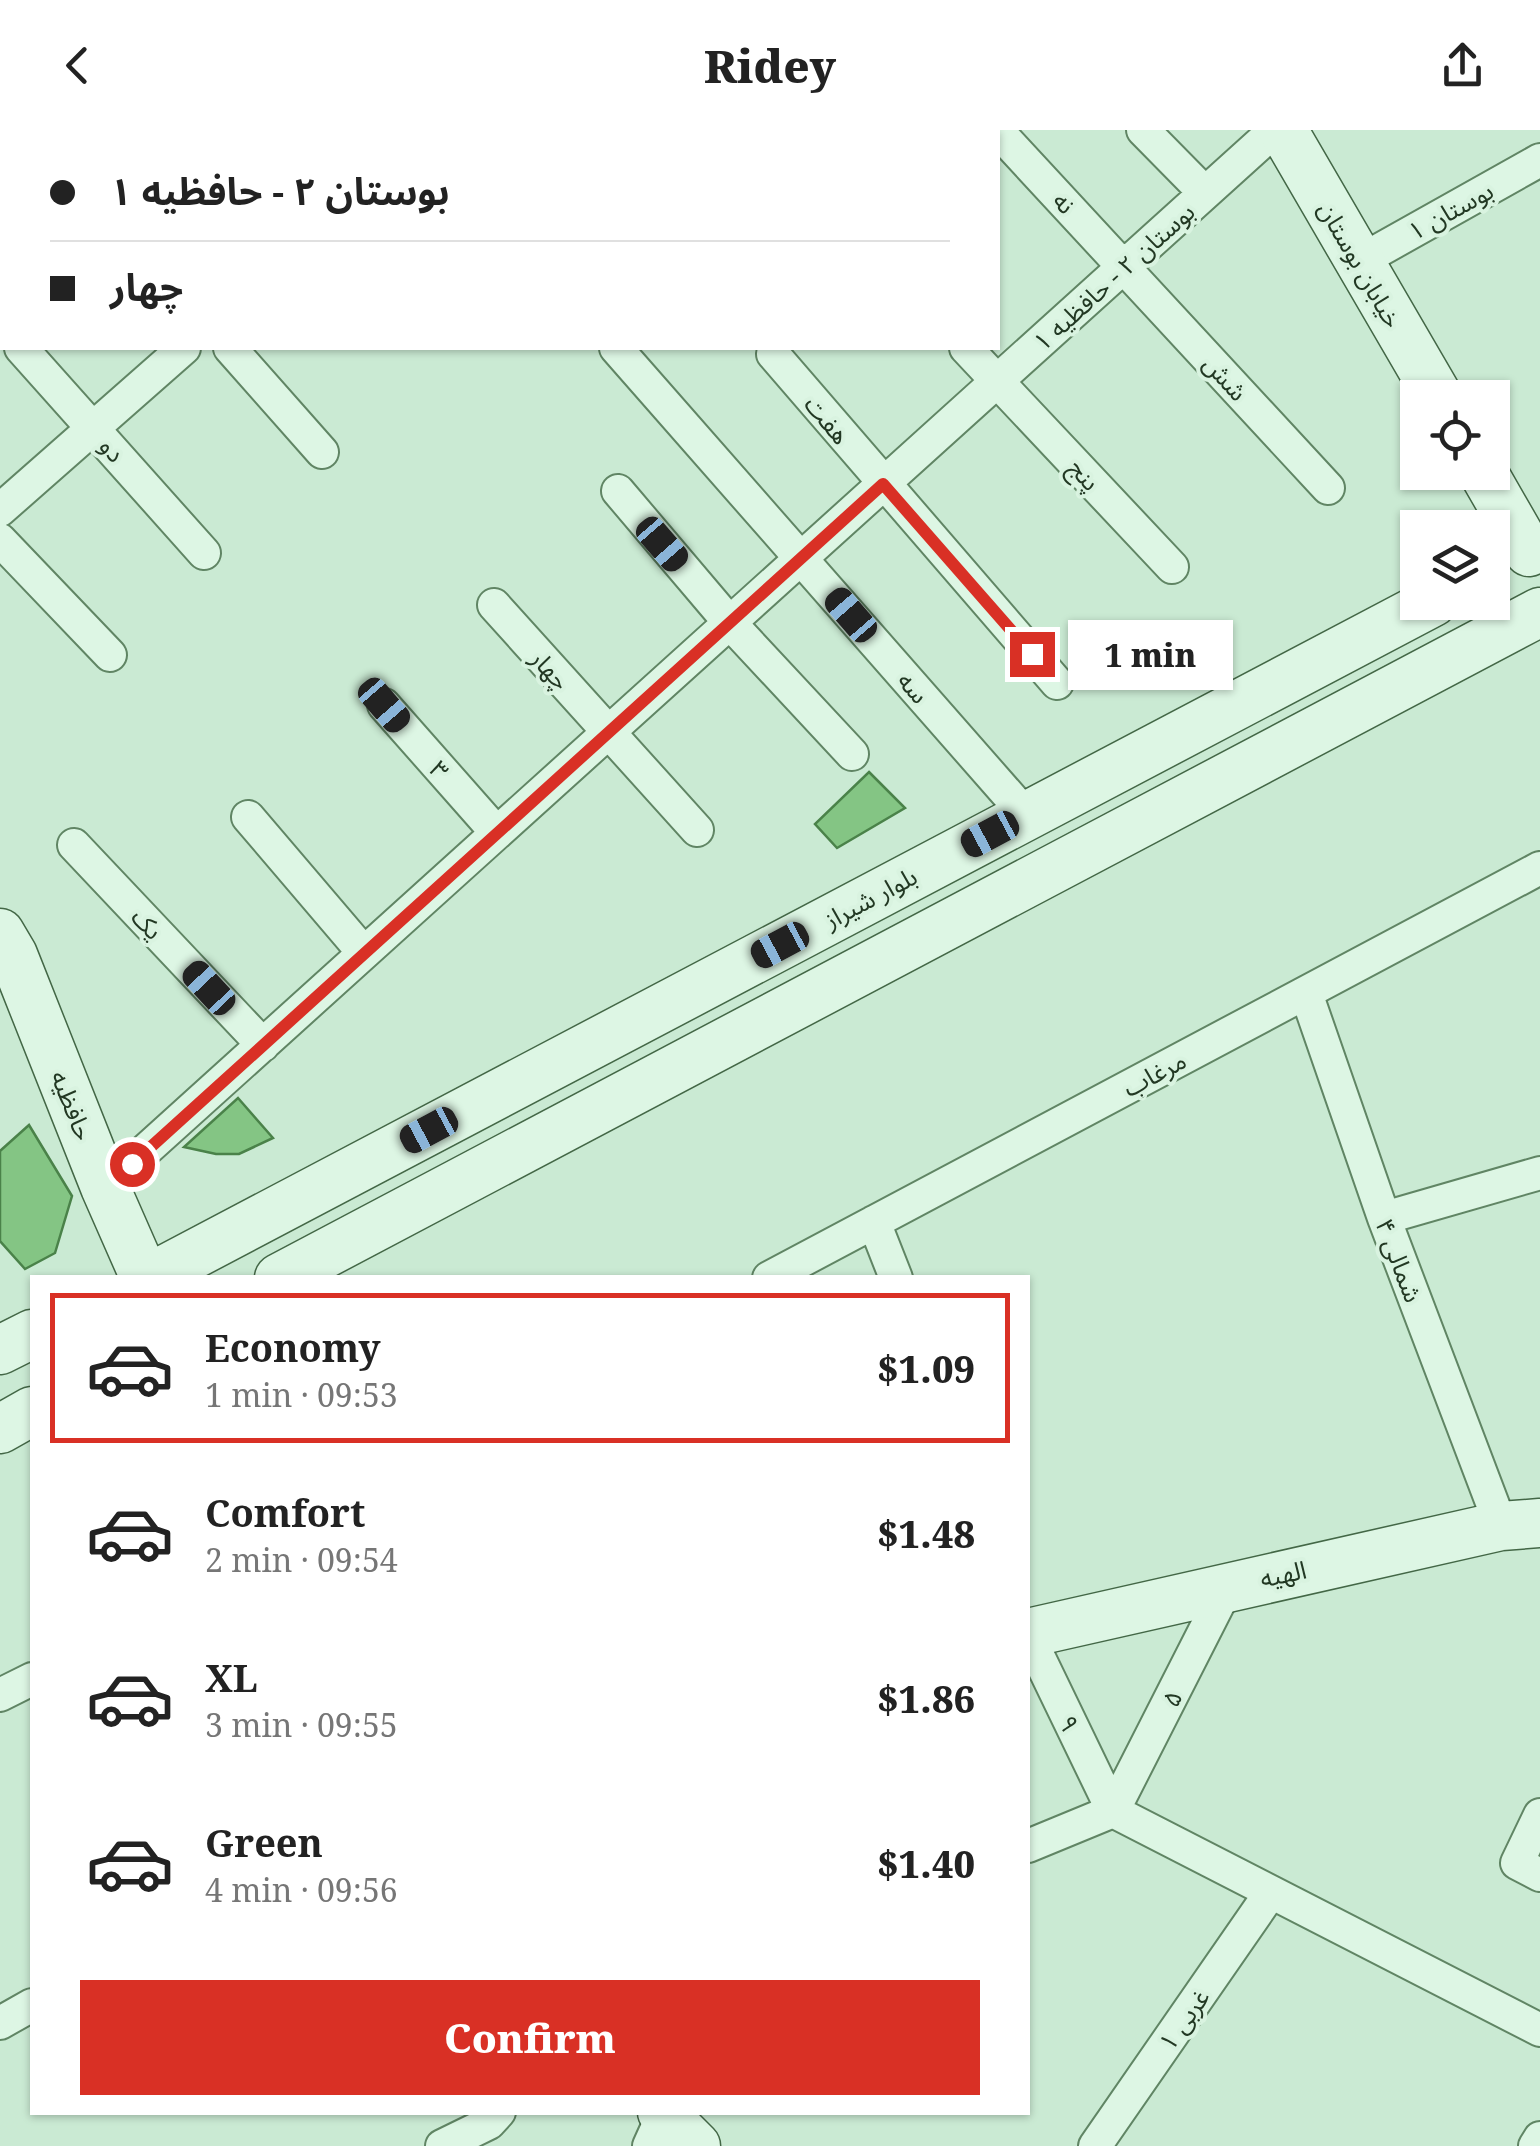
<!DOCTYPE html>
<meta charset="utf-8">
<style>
body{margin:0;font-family:"Noto Serif","Noto Sans Arabic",serif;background:#f2f2f2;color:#222;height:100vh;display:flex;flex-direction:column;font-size:38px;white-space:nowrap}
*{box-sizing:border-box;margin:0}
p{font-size:32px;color:#767676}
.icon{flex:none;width:55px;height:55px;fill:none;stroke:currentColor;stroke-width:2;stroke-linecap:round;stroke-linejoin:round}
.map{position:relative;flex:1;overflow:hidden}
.panel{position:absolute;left:30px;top:1145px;width:1000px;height:840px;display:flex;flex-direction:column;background:#fff;border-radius:0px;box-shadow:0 2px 8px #0004}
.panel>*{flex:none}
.banner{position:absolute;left:0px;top:0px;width:1000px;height:220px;box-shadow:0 2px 8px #0004;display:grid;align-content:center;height:220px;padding:0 50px;background:#fff}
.controls{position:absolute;left:1400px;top:250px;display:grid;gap:20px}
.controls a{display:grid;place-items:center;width:110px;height:110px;border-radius:0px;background:#fff;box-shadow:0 2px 8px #0004;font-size:50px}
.end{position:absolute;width:45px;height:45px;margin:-22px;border:12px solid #d93025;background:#fff;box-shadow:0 0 0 5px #fff}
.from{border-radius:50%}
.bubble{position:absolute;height:70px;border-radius:0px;background:#fff;box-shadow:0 2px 8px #0004;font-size:32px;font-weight:800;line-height:70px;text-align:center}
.car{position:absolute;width:30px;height:60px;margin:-30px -15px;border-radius:12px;box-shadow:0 0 8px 2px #0007;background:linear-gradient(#222 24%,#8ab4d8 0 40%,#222 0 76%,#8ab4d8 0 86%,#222 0)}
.banner b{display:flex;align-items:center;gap:35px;height:95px;font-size:38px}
.banner b+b{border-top:2px solid #e0e0e0}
.banner i{width:25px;height:25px;background:#222}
ul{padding:18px 0 0;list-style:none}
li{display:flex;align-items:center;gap:30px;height:150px;margin:0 20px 15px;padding:0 30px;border:5px solid transparent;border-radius:0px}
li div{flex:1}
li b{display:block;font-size:38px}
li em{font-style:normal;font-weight:800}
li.active{border-color:#d93025}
li>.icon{width:90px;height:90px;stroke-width:1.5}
.button{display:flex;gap:20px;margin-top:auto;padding:20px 50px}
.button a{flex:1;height:115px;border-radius:0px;background:#d93025;color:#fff;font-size:40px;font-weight:800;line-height:115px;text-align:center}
header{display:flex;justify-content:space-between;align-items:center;height:130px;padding:0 50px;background:#fff;font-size:45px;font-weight:800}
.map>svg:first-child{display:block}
</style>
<header><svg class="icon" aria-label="back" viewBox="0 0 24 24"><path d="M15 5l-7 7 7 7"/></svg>Ridey<svg class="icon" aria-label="share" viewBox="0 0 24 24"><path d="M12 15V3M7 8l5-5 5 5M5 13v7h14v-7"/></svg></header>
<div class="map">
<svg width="1540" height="2016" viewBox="0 0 1540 2016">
<rect width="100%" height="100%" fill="#caead3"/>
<!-- building -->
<path fill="#84c584" stroke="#4a8249" stroke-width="2.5" d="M869 642 905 678 837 718 815 694Z
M238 968 273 1008 239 1024H216L184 1017Z
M29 995 72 1066 55 1123 25 1139 0 1111V1021Z"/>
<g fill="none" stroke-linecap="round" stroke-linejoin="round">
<!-- street casing -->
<g stroke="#608564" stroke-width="36">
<path id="street" d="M40 0 42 2
M556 0 558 2
M1143 0 1205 63
M420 2 422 0
M1005 9 1328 358
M1360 131 1540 30
M0 195 2 198
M21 218 204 423
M230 218 322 322
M616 218 1026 685
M966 218 1172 437
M773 224 1057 553
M618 361 730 493 852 624
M0 380 184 218
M0 410 110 525
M494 475 697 700
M384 575 497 703
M248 687 364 823
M74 715 263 915
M1306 863 1384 1088 1501 1396
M105 1057 1275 0
M1384 1088 1540 1043
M874 1092 896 1148
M769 1148 1540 738
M1028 1505 1113 1681
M0 1565 32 1549
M1113 1681 1228 1455
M1540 1685 1517 1733 1540 1745
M1028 1716 1113 1681 1540 1900
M0 1893 32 1875
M442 2016 489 1993 499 1982
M649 2016 663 1985
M1095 2016 1271 1762
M1535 2016 1540 2008"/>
</g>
<!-- secondary casing -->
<g stroke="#436746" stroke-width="51">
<path id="secondary" d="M1283 0 1439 268
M1483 342 1529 422
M0 803 13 825 105 1057 145 1148
M149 1148 1433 472
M279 1148 1540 482
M0 1220 32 1204
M0 1299 32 1281
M1028 1503 1501 1396 1540 1393
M662 1982 696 2016"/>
</g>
<!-- street -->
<use href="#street" stroke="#ddf6e4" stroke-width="32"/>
<!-- secondary -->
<use href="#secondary" stroke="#ddf6e4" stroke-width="48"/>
</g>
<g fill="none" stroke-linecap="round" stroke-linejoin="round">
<!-- route -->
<path stroke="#d93025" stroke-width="12" d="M132 1034 883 354 1032 524"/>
</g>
<g text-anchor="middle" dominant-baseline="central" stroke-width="8" stroke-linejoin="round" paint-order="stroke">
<!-- street labels -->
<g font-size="25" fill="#223823" stroke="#d9f3e0">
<text transform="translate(1065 72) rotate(47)">نه</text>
<text transform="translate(1450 80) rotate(-29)">بوستان ۱</text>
<text transform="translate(1361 134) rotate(60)">خیابان بوستان</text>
<text transform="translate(1113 146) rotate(-42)">بوستان ۲ - حافظیه ۱</text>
<text transform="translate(1226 247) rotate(48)">شش</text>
<text transform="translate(828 289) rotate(50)">هفت</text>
<text transform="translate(113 319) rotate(49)">دو</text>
<text transform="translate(1085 344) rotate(47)">پنج</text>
<text transform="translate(551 539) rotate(48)">چهار</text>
<text transform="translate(914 557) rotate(49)">سه</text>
<text transform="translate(440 639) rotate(49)">۳</text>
<text transform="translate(870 767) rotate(-28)">بلوار شیراز</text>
<text transform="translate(148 793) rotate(47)">یک</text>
<text transform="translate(1154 943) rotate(-28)">مرغاب</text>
<text transform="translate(73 975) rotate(68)">حافظیه</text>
<text transform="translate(1400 1130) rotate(69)">۴ شمالی</text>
<text transform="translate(1283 1443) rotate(-12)">الهیه</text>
<text transform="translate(1171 1568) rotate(-63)">۵</text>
<text transform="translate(1070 1593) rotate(64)">۹</text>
<text transform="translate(1183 1889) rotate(-55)">۱ غربی</text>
</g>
</g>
</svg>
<div class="controls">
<a><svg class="icon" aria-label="locate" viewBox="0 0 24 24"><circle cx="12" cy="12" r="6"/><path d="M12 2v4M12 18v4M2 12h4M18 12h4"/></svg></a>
<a><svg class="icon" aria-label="layers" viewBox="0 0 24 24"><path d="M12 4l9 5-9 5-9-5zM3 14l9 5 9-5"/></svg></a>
</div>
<i class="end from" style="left:132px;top:1034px"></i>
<i class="end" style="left:1032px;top:524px"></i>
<div class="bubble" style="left:1068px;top:490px;width:165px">1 min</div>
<i class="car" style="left:662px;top:414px;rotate:139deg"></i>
<i class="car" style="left:851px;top:485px;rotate:319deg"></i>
<i class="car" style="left:384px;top:575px;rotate:139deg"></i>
<i class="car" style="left:990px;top:704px;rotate:242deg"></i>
<i class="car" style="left:780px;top:815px;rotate:242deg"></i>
<i class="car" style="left:209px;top:858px;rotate:317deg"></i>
<i class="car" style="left:429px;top:1000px;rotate:242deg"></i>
<div class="banner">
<b><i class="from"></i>بوستان ۲ - حافظیه ۱</b>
<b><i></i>چهار</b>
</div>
<section class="panel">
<ul>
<li class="active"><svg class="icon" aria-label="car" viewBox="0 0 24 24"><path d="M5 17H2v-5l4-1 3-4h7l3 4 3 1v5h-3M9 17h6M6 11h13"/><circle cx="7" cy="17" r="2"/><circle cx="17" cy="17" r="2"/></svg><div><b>Economy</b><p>1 min · 09:53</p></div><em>$1.09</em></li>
<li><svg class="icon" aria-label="car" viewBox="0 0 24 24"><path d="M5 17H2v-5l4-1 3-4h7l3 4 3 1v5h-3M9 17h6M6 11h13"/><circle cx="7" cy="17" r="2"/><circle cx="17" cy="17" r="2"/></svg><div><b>Comfort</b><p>2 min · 09:54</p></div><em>$1.48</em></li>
<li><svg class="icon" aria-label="car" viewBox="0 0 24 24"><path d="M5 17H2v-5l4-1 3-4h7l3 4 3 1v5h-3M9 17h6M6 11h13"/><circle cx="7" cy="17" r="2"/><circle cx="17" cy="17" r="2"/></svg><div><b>XL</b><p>3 min · 09:55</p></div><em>$1.86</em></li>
<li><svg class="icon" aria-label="car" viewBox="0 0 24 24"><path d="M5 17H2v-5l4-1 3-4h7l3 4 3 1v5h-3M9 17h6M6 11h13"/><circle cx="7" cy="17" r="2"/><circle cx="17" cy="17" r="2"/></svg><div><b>Green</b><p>4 min · 09:56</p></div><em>$1.40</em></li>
</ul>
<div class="button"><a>Confirm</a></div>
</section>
</div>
